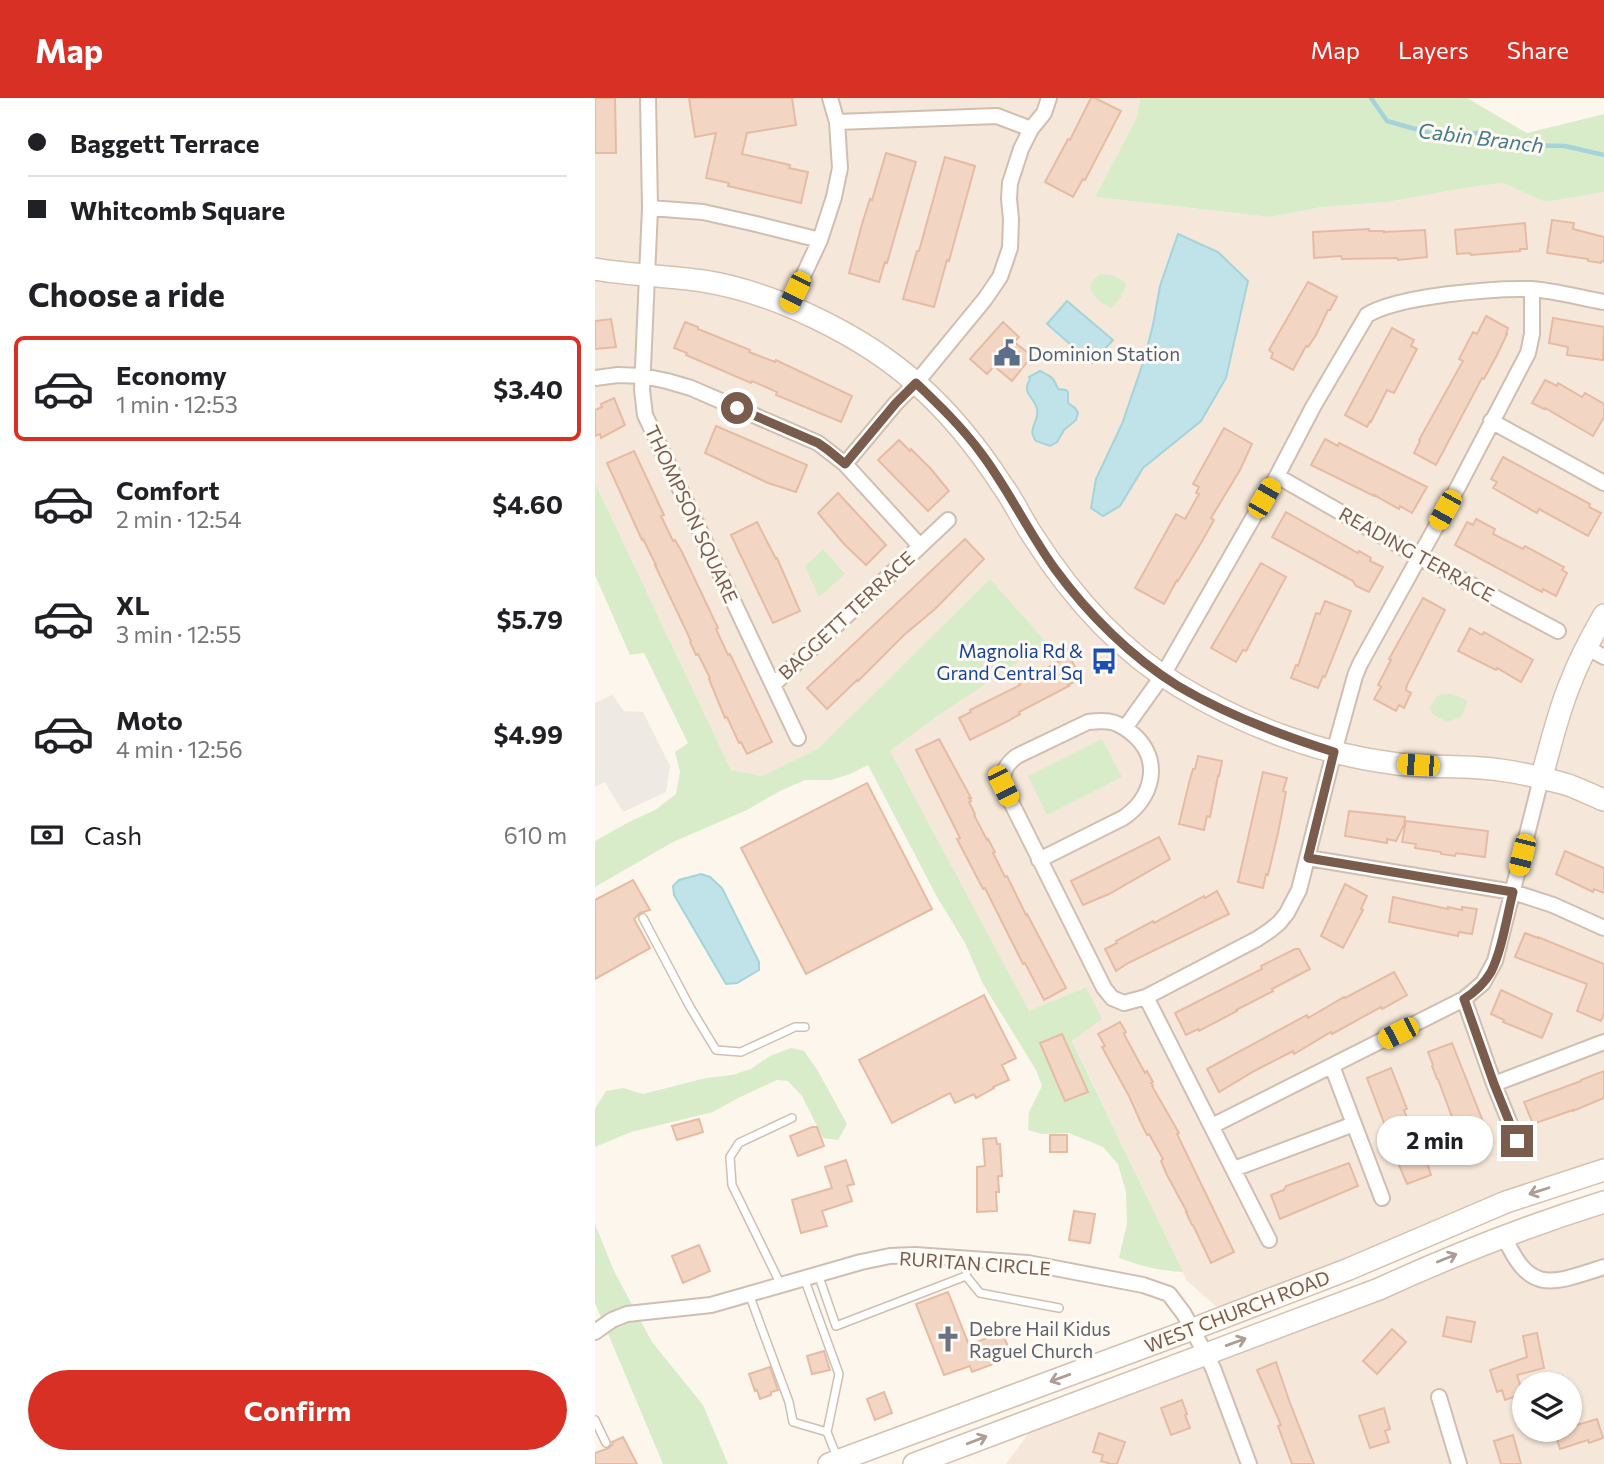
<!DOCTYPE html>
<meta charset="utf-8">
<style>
body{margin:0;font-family:Commissioner,sans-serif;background:#f2f2f2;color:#202124;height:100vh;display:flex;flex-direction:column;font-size:26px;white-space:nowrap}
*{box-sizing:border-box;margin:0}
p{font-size:23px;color:#757577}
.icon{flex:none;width:38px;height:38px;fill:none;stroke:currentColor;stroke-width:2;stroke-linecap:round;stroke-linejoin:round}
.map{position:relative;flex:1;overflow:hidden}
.drawer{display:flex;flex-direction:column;background:#fff;width:595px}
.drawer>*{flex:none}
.guide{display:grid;align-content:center;height:154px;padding:0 28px;background:#fff}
.tools{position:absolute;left:917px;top:1274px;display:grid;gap:14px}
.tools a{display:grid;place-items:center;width:70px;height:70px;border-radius:50%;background:#fff;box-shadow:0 2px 5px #0004;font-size:35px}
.end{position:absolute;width:32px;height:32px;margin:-16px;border:9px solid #7a5c4d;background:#fff;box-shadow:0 0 0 4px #fff}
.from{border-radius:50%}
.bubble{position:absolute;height:49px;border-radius:24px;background:#fff;box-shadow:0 2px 5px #0004;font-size:23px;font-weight:700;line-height:49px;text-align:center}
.car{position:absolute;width:21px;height:42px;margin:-21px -10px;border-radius:9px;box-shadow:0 0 5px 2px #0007;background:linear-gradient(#f5c518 24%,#345 0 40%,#f5c518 0 76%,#345 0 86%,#f5c518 0)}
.guide b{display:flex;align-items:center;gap:24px;height:66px;font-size:26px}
.guide b+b{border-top:2px solid #e0e0e0}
.guide i{width:18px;height:18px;background:#202124}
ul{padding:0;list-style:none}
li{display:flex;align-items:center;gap:21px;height:105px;margin:0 14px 10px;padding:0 14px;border:4px solid transparent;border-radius:10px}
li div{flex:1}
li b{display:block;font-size:26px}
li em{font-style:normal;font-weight:700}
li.current{border-color:#d93025}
li>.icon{width:63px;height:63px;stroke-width:1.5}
h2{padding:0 28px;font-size:32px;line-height:84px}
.pay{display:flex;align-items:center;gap:18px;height:77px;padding:0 28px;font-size:26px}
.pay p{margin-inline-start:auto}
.button{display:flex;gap:14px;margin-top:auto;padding:14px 28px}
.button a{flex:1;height:80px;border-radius:42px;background:#d93025;color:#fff;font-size:28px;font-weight:700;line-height:80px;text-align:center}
header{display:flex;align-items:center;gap:42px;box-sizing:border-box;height:98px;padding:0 35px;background:#d93025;color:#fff}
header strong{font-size:33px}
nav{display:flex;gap:38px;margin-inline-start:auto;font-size:24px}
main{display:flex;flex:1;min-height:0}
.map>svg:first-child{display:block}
</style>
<header>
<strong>Map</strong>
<nav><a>Map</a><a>Layers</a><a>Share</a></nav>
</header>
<main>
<section class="drawer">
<div class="guide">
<b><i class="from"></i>Baggett Terrace</b>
<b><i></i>Whitcomb Square</b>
</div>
<h2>Choose a ride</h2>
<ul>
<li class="current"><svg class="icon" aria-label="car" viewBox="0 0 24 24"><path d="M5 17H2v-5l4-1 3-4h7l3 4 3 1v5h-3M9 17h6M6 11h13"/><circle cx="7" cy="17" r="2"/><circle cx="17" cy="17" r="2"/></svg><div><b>Economy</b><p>1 min · 12:53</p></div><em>$3.40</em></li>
<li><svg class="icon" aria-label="car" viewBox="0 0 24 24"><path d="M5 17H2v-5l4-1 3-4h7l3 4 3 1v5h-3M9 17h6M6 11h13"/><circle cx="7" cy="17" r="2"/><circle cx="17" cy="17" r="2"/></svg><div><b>Comfort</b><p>2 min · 12:54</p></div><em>$4.60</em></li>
<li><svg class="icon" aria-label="car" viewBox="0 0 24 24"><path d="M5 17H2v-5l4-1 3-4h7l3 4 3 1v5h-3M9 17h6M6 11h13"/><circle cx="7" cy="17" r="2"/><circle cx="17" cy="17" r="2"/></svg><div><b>XL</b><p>3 min · 12:55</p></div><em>$5.79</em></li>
<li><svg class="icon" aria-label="car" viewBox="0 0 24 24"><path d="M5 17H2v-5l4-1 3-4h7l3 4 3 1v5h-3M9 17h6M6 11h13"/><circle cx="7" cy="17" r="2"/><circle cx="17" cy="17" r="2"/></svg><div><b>Moto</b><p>4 min · 12:56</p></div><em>$4.99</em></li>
</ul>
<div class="pay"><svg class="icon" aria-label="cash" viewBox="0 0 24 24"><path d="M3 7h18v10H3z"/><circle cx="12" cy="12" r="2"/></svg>Cash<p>610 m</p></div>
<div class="button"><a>Confirm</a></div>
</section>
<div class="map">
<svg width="1009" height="1366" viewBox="0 0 1009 1366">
<rect width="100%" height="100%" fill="#fdf6ec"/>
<!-- residential -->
<path fill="#f5e8da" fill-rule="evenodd" d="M0 0H545L542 19 500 99 675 119 727 109 792 104 870 90 908 85 950 104 1009 94V1072L624 1211 592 1183 477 942 490 889 434 914 295 653 344 617 451 545 395 482 224 650 167 678 136 672 0 385Z
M1009 1104V1366H411L446 1318ZM929 1286H975V1332H929Z"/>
<!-- industrial -->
<path fill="#efe9e4" d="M17 597 29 613 48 614 75 668 71 694 28 714 10 684 0 689V605Z"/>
<!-- green -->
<path fill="#d8ecc9" d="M545 0H872L932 35 1009 16V94L950 104 908 85 870 90 792 104 727 109 675 119 500 99 542 19Z
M506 176C515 176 524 179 531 186L526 200 516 210C501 202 484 189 506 176Z
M0 385 136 672 167 678 224 650 395 481 452 545 344 617 295 653 434 913 491 889 507 921 477 943 588 1174C565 1173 546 1168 524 1160L532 1125 531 1094 523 1066 508 1049 474 1035 447 1036 433 1032 434 1014 447 988 441 972 388 886 370 845 342 799 273 667 255 676 236 682H210L185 693 152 712 78 744 0 789V743L34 724 60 712 81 696 85 674 80 654 93 645 49 555 35 557 0 477Z
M228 451 250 476 224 499 210 468Z
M846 596H857L873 603 866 619 852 624 837 616 835 609 841 599Z
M507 641 527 679 452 717 433 678Z
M196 950 209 953 223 973 252 1026 243 1042 228 1040 207 998 193 983 182 982 143 1000 118 1014 36 1034 0 1049V1011L11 993 28 990 48 996 111 980 137 977 156 971 175 958Z
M0 1126 19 1173 57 1244 108 1307 133 1366H68L0 1205Z"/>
<!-- water -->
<path fill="#bfe3e8" stroke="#a5d3da" stroke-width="2" d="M583 136 623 154 653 183 631 280 606 323 548 370 525 408 508 418 496 410 501 381 527 326 549 262 558 227 565 188Z
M472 203 518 242 497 265 452 226Z
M445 273C456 279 458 278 463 291L471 292 473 294V305L480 310 483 315 481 322 469 332 462 344 455 348 441 343C431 329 445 325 442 311 439 298 426 296 435 281L434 279Z
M106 776 115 779 127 790 164 864V872L142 885 131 886 79 797 78 788 84 782Z"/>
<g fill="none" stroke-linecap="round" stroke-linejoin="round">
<!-- stream -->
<path stroke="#a5d3da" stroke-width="4.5" d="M776 0 792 23 838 36 890 35 922 47 970 48 1009 57"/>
</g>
<!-- building -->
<path fill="#f3d5c3" stroke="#e6bba3" stroke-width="2" d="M0 0H20L21 55H0Z
M94 0H197L201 27 152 35 147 56 195 67 194 70 213 74 206 105 133 88 134 85 111 80 121 35 100 39Z
M496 0H500L526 13 490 82 488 81 478 99 450 84 473 41 475 42Z
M291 55 321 64 292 165 290 164 284 184 254 175 267 126 275 101 277 102Z
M350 59 380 68 354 163 352 162 339 209 308 201 322 153H324Z
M957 122 979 125 978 131 1009 139V163H1007L1006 165 993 163V161L952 155Z
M930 125 932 151H925V153L876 157 875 155 862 156 860 132Z
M774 131V133H789V134L830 132 832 159 803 162 802 160 747 161 746 158 719 160 718 134Z
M713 184 742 199 735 212H733L721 237 713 249 711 248 698 272 676 260 678 255 674 252Z
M891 218 913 230 911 236H912L902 257 889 281 887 280 841 367 819 355 825 343 824 342 868 263 864 261 878 234 882 236Z
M958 220 1009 229 1008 262 972 257 973 249 954 245Z
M16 221 21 249 0 251V223Z
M90 224 103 229V231L155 252 154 254 180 264 181 262 257 298 246 324 181 297 182 294 157 283 156 285 91 257 92 255 79 250Z
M408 224 424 239 419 244 437 258 417 283 399 268 392 276 375 261Z
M797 230 819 242 816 248 822 251 799 295 792 292 776 324 775 323 772 329 750 317Z
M950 282 962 288 963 285 987 299 990 295 1009 306V319L998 338 950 310 949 311 937 305Z
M19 300 30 327 6 340 5 336 0 338V312L7 309 6 306Z
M121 328 212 367 201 394 173 385 110 355Z
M629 330 657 346 645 372 616 420 619 422 606 445 583 483 582 482 569 506 540 490 581 416 590 421 604 396 601 395 604 389 598 386Z
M730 341 743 348 744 345 832 389 817 415 805 408 804 411 779 397V398L716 367Z
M304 342 315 353 316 351 336 371 354 393 333 413 283 362Z
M39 353 69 417 66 418 78 443 80 442 87 454 123 530 121 531 133 557 135 556 177 644 152 656 146 644 144 645 132 619 130 620 114 581 115 580 103 556 101 557 95 544 96 543 60 467H61L48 441 47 442 12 365Z
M908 359 995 406 994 409 1006 415 993 438 944 411 942 415 898 390 902 384 896 381Z
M243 395 291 447 271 467 249 446 223 415Z
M691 414 763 455 764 453 776 460 775 463 788 469 774 494 761 488 758 483 677 439Z
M881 421 900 431 898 436 928 451 930 448 969 469 967 472 972 475 961 498 948 491 947 494 860 447 872 424 878 427Z
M162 424 181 461 182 460 205 513 178 525 136 437Z
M370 441 389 461 340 511 309 537 263 583 262 582 232 611 212 590Z
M666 465 691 479 651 553 648 552 641 564 616 550Z
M828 500 850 512 812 587 811 592 816 595 809 610 804 607 801 613 779 601 786 589 783 587 796 562 794 561Z
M730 503 756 513 730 579 728 578 723 590 696 580 701 567 703 568 721 515 725 516Z
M875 530 887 537 889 534 938 562 926 584 902 570 901 572 863 553Z
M474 558 486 580 473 587 474 588 424 614 425 616 413 623 375 642 364 620 376 614 375 612 425 587 424 585Z
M344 641 376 700H374L376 703 374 704 380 716 379 717 392 742 393 741 400 754 398 755 410 779 412 778 431 817 432 816 471 890 449 902 430 865 428 866 390 790 388 791 362 741 365 740 321 652Z
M603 658 627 663 624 678H623L615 719 612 718 609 732 584 726 594 685 598 671H600Z
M668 674 692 680 688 693 691 694 683 735 673 777 671 776 668 790 643 784Z
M272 685 337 811 211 876 146 750Z
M754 713 810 719 809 727 801 743 792 741V745L750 738Z
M811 723 893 733 890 759 861 755 860 758 846 756V754L820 750 821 746 807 744Z
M564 739 575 761 514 796 488 807 476 783Z
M970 753 1009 770V795L999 791 998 794 961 776Z
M38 782 55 812 45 815 39 821 55 850 0 881V802Z
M750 786 772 798 766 811 768 812 748 850 726 838Z
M622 793 634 816 533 865 521 873 510 851 522 845 521 843 558 823 559 825 609 798 610 800Z
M798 799 853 811V809L867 812V809L882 811 877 836 864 834 863 838 794 824Z
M930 835 943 840V839L1009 866V916L1006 923 982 913 992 886 920 859Z
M700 851H704L715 871 677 891 678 893 641 912 642 913 604 933 603 931 591 937 580 915 667 871 666 868Z
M799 874 812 897 787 911 786 909 737 936 736 934 699 956 698 953 661 972 624 994 612 971 712 917 713 920 749 899 750 900Z
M906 892 957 916 947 940 908 924 909 922 896 916Z
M389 897 421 960 407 967 414 982 398 989 399 990 381 1000 379 996 360 1005 355 995 297 1025 264 962Z
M525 924 531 934 529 935 530 938 550 975 552 973 558 984 556 985 558 987 557 988 584 1035 582 1036 639 1154 616 1165 598 1127H597L591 1114H592L572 1077 566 1063 568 1061 554 1036 552 1037 546 1025 534 998 507 949 510 948 503 936Z
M467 936 493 994 470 1003 445 945Z
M857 945 893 1036 891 1038 895 1050 872 1060 843 981H842L837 968 838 967 833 954Z
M796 970 812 1011 809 1012 814 1025 825 1051 827 1050 836 1077 812 1086 790 1034 792 1033 772 980Z
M1009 973V1000L978 1013V1012L938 1026 929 1004 986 983V982Z
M104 1021 108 1034 82 1042 77 1028Z
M217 1029H222L229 1048 203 1058 195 1038Z
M455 1037H472V1054H455Z
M401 1040 402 1046H405L407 1078H403L404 1094H401L402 1113 382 1114V1069L390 1068 388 1041Z
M251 1062 259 1086 252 1088 257 1103 227 1113 232 1128 206 1135 197 1102 237 1090 230 1069Z
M754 1065 763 1088 685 1121 676 1097 689 1092 691 1088Z
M479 1113 500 1116 495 1145 474 1142Z
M104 1147 115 1173 88 1185 77 1158Z
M353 1194 374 1247 407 1234 417 1259 377 1274 375 1268 349 1277 321 1206Z
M852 1219 880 1224 876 1244 848 1238Z
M797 1231 811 1244 782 1276 768 1263Z
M942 1235 949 1270 922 1277 928 1296 910 1302 907 1292 902 1294 895 1272 932 1259 928 1238Z
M229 1253 235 1272 217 1276 212 1258Z
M681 1264 695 1305 719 1366H697L683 1328 686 1327 662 1272Z
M175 1269 183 1292 176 1294V1297L165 1301 162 1292 160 1293 154 1276Z
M289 1294 297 1315 280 1322 272 1301Z
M587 1302 592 1316 590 1317 595 1330 576 1337 566 1310Z
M789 1310 795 1331 790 1333 794 1344 775 1350 764 1318Z
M1002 1321 1008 1340 994 1345 993 1342 965 1351 960 1334 975 1332V1329Z
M504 1335 530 1344 522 1366H516L506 1363 508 1357 498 1354Z
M918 1337 926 1366H906L899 1343Z
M28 1339 42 1366H0V1355L14 1350 18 1346 17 1344Z"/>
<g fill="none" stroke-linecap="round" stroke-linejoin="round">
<!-- lane casing -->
<g stroke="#d1beb0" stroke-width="10">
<path id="lane" d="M48 820 95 909 121 952 146 954 200 929H210
M223 1176 241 1228 371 1178 373 1161
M371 1178 385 1195 464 1210
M186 1187 137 1087 135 1059 144 1045 197 1020
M154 1196 194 1304 198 1324 232 1334 244 1276 209 1180
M0 1322 11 1345
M232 1334 242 1359"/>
</g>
<!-- street casing -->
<g stroke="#d1beb0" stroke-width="18">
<path id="street" d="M53 0 55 110 47 292 50 317 203 640
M242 24 402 18 436 31
M55 110 108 114 161 126 225 142
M194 208 225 142 239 99 245 70 242 24 235 0
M0 280 23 277 48 278 72 283 96 290 223 345 250 366 325 448
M896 323 1009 385
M250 366 301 305 321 285 390 201 405 179 415 150 416 121 414 101 415 85 426 51 436 31 449 15 454 0
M682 378 824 459 963 533
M991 549 1009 559
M178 587 353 422
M530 630 568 577 682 378 718 309 772 217C803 198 897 190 935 191 958 192 986 200 1009 204
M713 760 918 794 958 807 1009 830
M444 762 528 720C557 701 568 663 539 637 533 632 528 628 520 625 511 622 502 623 493 624L422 658C411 666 407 674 408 688L509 890 517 900 529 905 551 899 662 841 674 833 684 825 692 815 704 792 739 654 760 578 765 566 863 389 933 255 937 236V191
M551 899 674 1142
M869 901 899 986 922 1043
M737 968 787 1100
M899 986 1009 944
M617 1028 869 901 888 885 900 863 946 681
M639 1071 759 1026
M909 1138C935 1197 956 1186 1009 1169
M0 1234 17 1222 32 1216 116 1207 266 1164 295 1158 320 1157 433 1165 548 1187 574 1196 589 1216 618 1270 654 1366
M844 1299 864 1366"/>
</g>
<!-- secondary casing -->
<g stroke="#d6c0b0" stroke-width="24">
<path id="secondary" d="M0 171C36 177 72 178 108 183 179 194 269 238 322 286 355 315 383 350 407 387 419 403 427 422 438 438 475 496 524 552 584 588 650 628 727 657 803 666 837 670 872 667 905 672 927 675 949 680 970 686 983 690 996 697 1009 702
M946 681C956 647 963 613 977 581 986 558 997 538 1009 517
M234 1366 598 1231 754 1171 911 1104 1009 1072
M319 1366 784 1191C858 1157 932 1128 1009 1104"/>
</g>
<!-- lane -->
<use href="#lane" stroke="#fff" stroke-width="7"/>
<!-- street -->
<use href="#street" stroke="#fff" stroke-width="14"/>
<!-- secondary -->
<use href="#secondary" stroke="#fff" stroke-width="21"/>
</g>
<!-- one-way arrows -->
<defs><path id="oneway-shaft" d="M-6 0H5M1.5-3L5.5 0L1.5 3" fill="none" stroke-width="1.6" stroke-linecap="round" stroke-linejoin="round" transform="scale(1.75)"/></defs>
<g stroke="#af9d94">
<use href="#oneway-shaft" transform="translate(944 1093) rotate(162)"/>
<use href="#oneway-shaft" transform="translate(852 1160) rotate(-22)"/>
<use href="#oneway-shaft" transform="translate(641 1244) rotate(-20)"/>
<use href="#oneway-shaft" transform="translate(465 1280) rotate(160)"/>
<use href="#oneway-shaft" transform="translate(382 1342) rotate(-21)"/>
</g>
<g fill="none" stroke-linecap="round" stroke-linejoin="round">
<!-- route -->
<path stroke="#7a5c4d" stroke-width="9" d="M142 310 223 345 233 352 250 366 301 305 321 285C344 307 367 329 386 355 414 392 433 434 460 471 493 516 536 559 583 588 632 617 685 637 739 654L713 760 918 794C912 818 907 852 896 874 889 886 880 894 869 901L899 986 922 1043"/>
</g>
<!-- icons -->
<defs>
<g id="civic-bare" transform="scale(2.1)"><path d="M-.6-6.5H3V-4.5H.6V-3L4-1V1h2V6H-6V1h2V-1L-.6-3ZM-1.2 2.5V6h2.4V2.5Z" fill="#5c6f8a" stroke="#fffaf3" stroke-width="2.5" paint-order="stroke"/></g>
<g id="bus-bare" transform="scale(2.1)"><path d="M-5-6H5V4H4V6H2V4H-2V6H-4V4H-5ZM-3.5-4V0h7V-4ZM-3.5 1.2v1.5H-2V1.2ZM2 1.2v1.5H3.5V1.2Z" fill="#1a4fb4" stroke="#fffaf3" stroke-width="2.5" paint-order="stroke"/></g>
<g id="church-bare" transform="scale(2.1)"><path d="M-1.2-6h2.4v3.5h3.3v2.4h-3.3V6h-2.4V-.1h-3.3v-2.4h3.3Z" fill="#6b7280" stroke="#fffaf3" stroke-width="2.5" paint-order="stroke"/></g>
</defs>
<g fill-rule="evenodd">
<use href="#civic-bare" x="412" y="255"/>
<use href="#bus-bare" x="509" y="563"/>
<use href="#church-bare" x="353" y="1241"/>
</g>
<g text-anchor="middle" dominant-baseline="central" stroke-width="6" stroke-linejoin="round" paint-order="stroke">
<!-- service labels -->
<g font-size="19" fill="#4e5e75" stroke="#fffaf3" text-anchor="start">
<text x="433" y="255">Dominion Station</text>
</g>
<!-- street labels -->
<g font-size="19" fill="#7a5c4d" stroke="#fffaf3">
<text transform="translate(97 416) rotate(65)">THOMPSON SQUARE</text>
<text transform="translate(822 456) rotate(29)">READING TERRACE</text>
<text transform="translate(251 517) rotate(-43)">BAGGETT TERRACE</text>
<text transform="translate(380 1165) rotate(4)">RURITAN CIRCLE</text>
<text transform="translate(642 1213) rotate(-21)">WEST CHURCH ROAD</text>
</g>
<!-- transit labels -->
<g font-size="19" fill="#164399" stroke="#fffaf3" text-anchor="end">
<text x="488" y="552">Magnolia Rd &amp;<tspan x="488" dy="22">Grand Central Sq</tspan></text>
</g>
<!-- worship labels -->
<g font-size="19" fill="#5b616d" stroke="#fffaf3" text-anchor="start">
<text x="374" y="1230">Debre Hail Kidus<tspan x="374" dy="22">Raguel Church</tspan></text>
</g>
<!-- water labels -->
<g font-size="21" font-style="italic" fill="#437c86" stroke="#fffaf3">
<text transform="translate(886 39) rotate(7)">Cabin Branch</text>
</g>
</g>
</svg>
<div class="tools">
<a><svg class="icon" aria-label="layers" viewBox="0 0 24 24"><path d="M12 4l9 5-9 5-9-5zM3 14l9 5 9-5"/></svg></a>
</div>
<i class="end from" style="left:142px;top:310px"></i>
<i class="end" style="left:922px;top:1043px"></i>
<div class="bubble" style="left:782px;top:1018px;width:116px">2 min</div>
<i class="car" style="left:200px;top:194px;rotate:206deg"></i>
<i class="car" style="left:669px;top:400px;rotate:30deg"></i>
<i class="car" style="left:850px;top:412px;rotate:209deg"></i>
<i class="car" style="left:823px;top:667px;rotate:274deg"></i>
<i class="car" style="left:408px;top:688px;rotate:154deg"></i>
<i class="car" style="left:927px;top:757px;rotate:194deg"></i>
<i class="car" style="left:803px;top:935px;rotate:243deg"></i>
</div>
</main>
